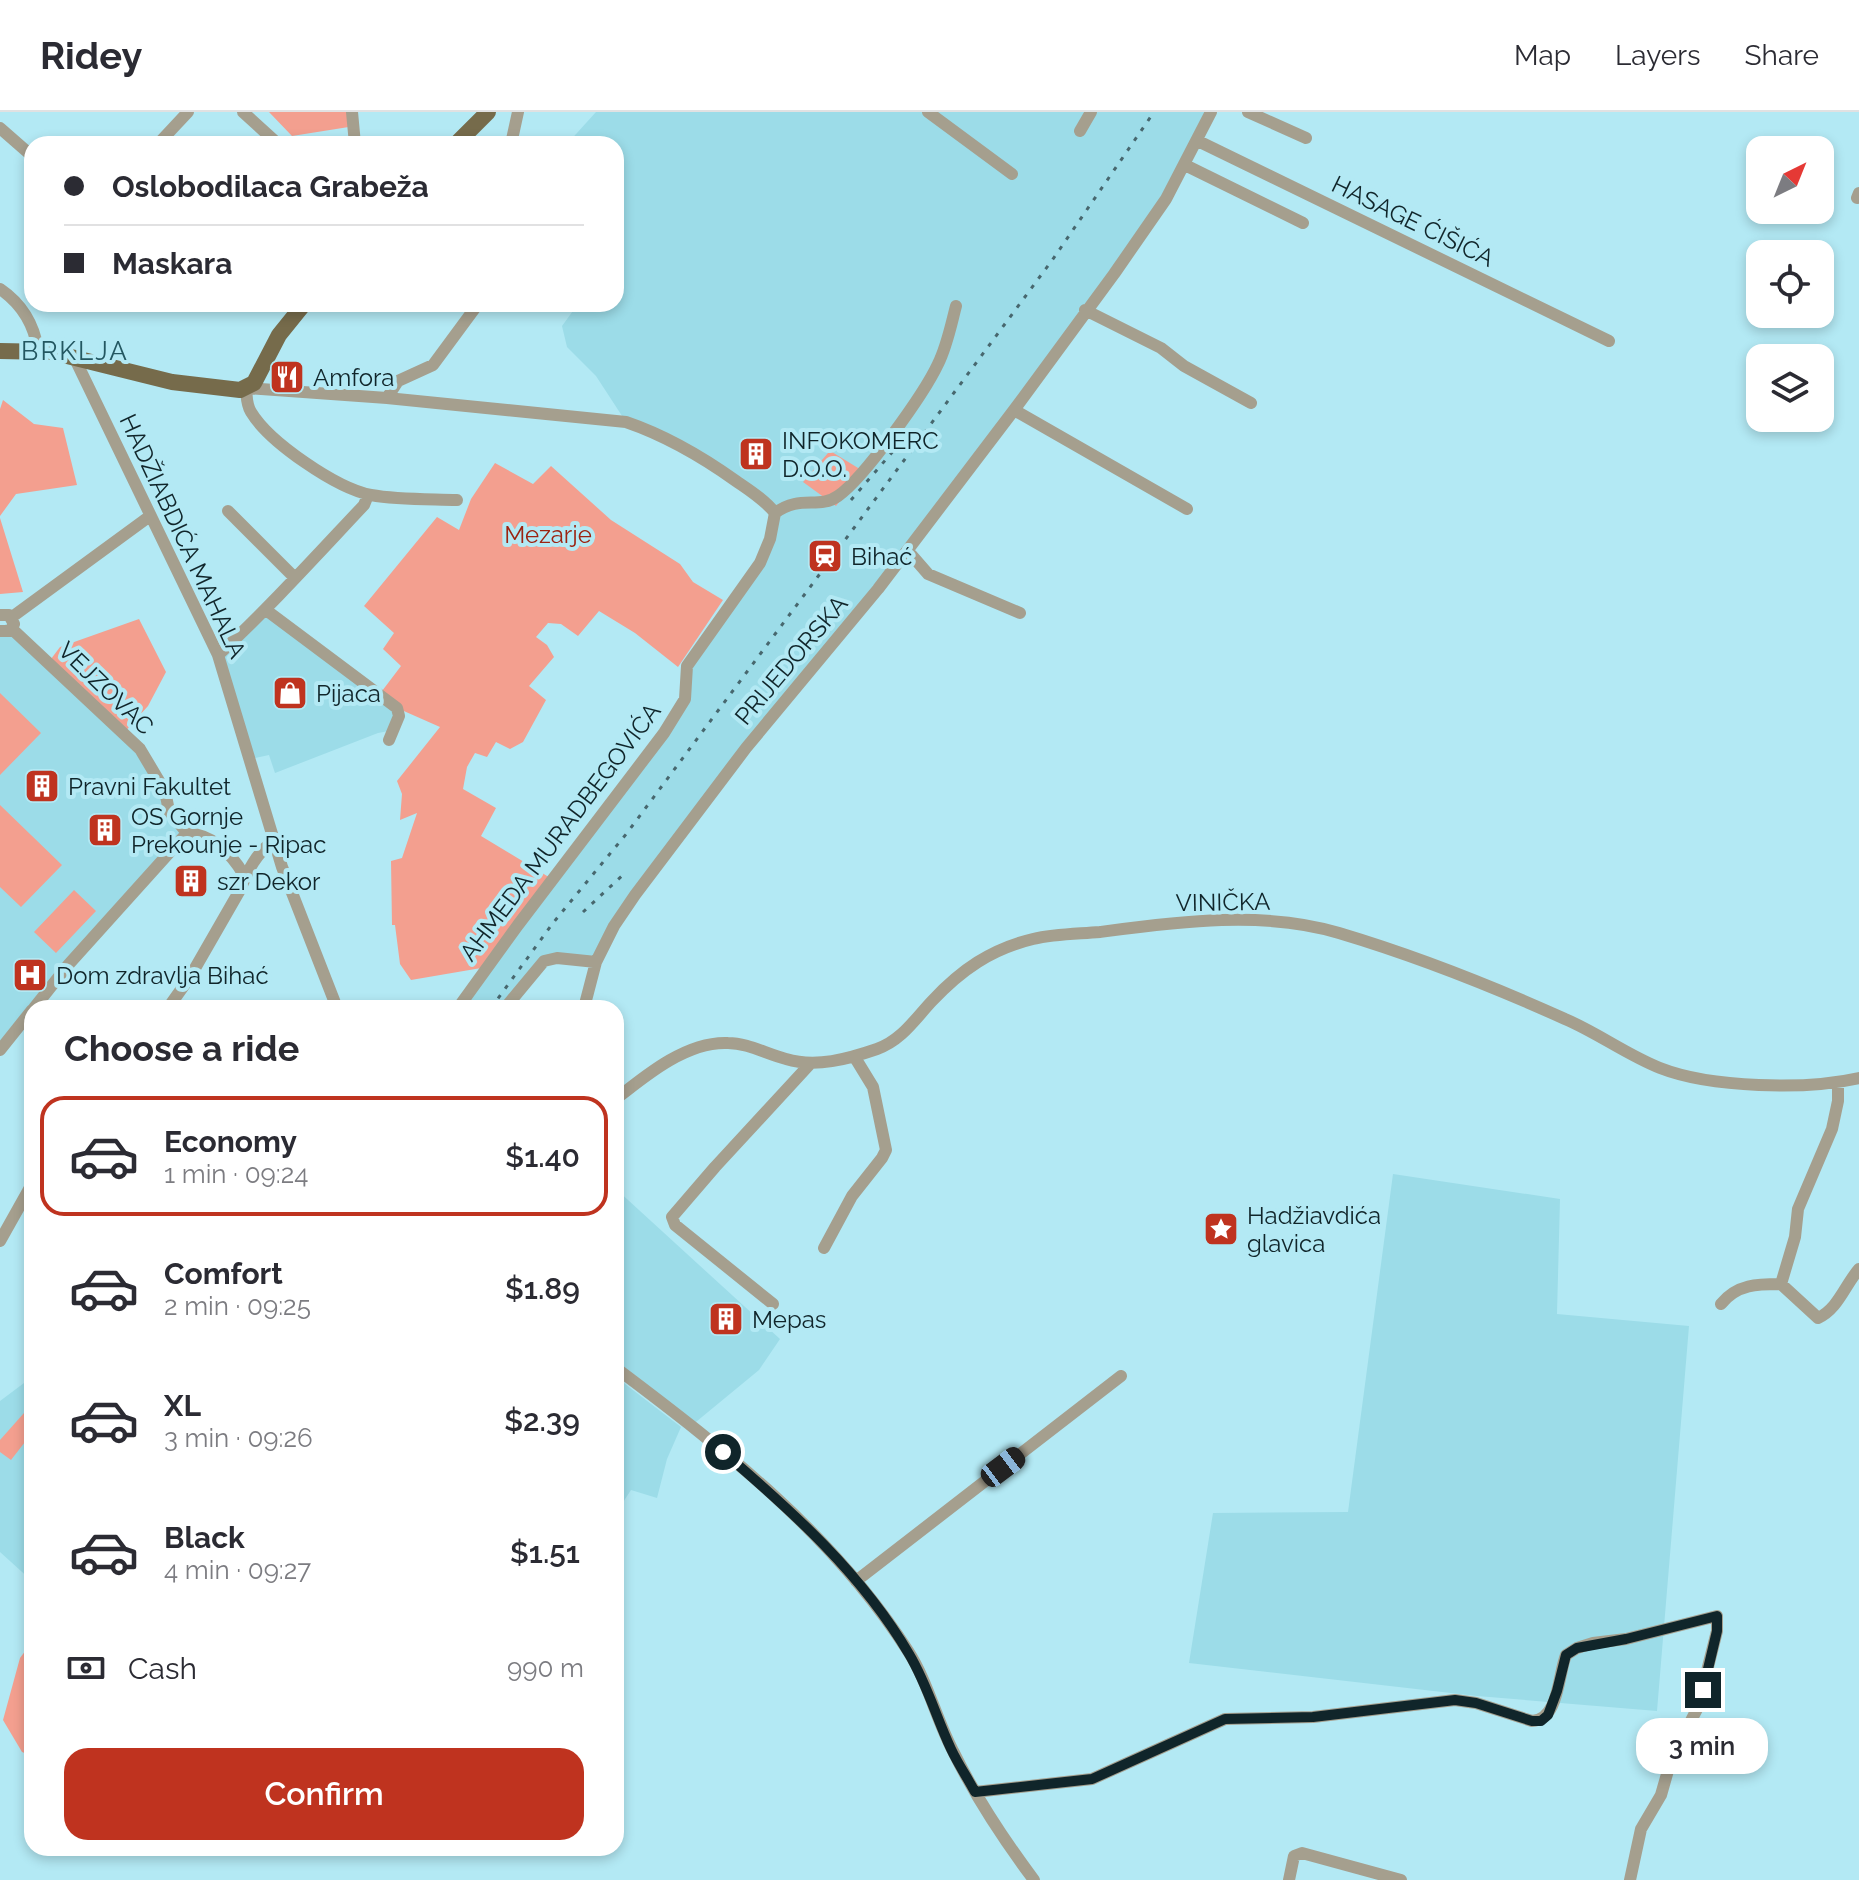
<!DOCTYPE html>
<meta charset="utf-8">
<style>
body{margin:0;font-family:Raleway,sans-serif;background:#f2f2f3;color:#2b2b33;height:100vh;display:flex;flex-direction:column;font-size:30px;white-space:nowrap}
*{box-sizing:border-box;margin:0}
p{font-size:26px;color:#7c7c81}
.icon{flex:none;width:44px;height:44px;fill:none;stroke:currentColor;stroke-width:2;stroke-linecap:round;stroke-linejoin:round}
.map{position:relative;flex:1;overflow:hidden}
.panel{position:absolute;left:24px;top:888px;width:600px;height:856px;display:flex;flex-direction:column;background:#fff;border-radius:24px;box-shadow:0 4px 12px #0003}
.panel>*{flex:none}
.top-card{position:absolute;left:24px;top:24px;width:600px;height:176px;border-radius:24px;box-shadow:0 4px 12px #0003;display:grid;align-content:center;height:176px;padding:0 40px;background:#fff}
.needle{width:52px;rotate:43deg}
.fabs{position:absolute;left:1746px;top:24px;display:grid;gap:16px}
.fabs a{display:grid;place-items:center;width:88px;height:88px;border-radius:16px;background:#fff;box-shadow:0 4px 12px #0003;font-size:40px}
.end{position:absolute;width:36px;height:36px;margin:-18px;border:10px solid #10252a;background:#fff;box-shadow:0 0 0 4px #fff}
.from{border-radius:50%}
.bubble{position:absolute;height:56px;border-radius:24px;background:#fff;box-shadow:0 4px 12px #0003;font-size:26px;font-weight:600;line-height:56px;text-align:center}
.car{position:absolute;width:24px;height:48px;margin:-24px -12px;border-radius:10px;box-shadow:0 0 6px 2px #0007;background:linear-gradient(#222 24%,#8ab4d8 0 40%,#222 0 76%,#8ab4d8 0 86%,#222 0)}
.top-card b{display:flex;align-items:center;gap:28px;height:76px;font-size:30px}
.top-card b+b{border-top:2px solid #e1e1e2}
.top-card i{width:20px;height:20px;background:#2b2b33}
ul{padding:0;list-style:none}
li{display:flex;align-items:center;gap:24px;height:120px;margin:0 16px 12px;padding:0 24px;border:4px solid transparent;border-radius:24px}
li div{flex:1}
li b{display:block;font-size:30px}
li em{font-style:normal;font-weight:600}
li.current{border-color:#bf331f}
li>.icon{width:72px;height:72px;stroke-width:1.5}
h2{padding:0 40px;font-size:36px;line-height:96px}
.pay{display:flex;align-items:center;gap:20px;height:88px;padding:0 40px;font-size:30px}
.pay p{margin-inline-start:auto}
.cta{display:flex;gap:16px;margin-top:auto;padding:16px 40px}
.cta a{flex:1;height:92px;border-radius:24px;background:#bf331f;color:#fff;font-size:32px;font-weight:600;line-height:92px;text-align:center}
header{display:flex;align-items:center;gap:48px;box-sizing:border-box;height:112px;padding:0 40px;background:#fff;border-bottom:2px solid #e1e1e2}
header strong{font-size:38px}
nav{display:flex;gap:44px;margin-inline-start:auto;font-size:28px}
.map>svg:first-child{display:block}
</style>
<header>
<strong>Ridey</strong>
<nav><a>Map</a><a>Layers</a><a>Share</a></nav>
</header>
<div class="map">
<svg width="1859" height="1768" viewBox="0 0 1859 1768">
<rect width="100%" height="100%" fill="#b3e9f4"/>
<!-- built -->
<path fill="#9cdce8" d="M596 0H1211L1185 53 1014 298 663 745 596 850 550 847 505 896H458L685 587 686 560 760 451 775 401 745 375 626 310 596 264 567 235 562 214 578 192H616V32H567Z
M266 498 397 596 394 618 378 621 275 661 269 643 251 647 218 543Z
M6 512 123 620 187 721 0 938V517Z
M1393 1062 1560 1087 1557 1202 1689 1214 1657 1599 1477 1584 1189 1551 1213 1401 1348 1400Z
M616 1077 780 1227 759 1258 691 1314 616 1256Z
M32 1265V1469L0 1440V1289Z
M616 1265 681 1315 667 1347 657 1386 631 1378 616 1401Z"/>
<!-- green -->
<path fill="#f39f8f" d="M269 0H354L355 14 292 24Z
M3 288 34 312 63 316 77 373 16 382 0 404V297Z
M832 340 863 359 836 394 803 370 828 341Z
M495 351 533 372 551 354 611 408 680 452 693 470 723 488 678 555 635 521 599 499 578 524 561 512 548 511 536 525 547 533 554 545 529 574 546 588 523 630 510 637 496 630 487 645 475 641 467 655 463 677 496 696 481 724 552 767 487 855 411 868 400 852 395 813H392L391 749 402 746 417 701 400 708 402 682 397 669 440 615 397 596 379 583 401 554 383 537 394 521 364 494 437 405 459 418 471 387Z
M0 406 23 480 0 482Z
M139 507 166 560 148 594 122 623 48 551 60 535Z
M0 581 41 621 0 663Z
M0 693 62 753 21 795 0 775Z
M74 778 96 799 56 841 34 820Z
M32 1292V1321L11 1348 0 1340V1328Z
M32 1530V1644L22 1640 3 1608 20 1546Z"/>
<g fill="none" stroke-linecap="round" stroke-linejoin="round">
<!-- minor -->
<path stroke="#a59f8e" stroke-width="12" d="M243 0 278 32
M352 0 355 32
M928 0 1012 62
M1248 0 1306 26
M0 16 32 44
M1080 19 1091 0
M1198 29 1609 229
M158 32 188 0
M511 32 518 0
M1185 53 1303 111
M1857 86 1859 81
M0 177C22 192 34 212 38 238
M1085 198 1161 236 1184 254 1251 291
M75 247 218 543 282 755 337 896
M387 286 398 269 433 253 478 192
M1014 298 1187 397
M457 388C429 387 398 388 371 383 336 376 269 330 251 300 246 292 247 284 246 276L387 286 626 310C667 324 701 344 736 369 749 378 765 388 775 401
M228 399 294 465
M775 401C801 382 818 398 838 384 864 366 924 282 938 252 947 234 951 213 956 194
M908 439 928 462 1020 501
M266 498 397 596 399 604 389 628
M0 503H9L14 512 10 519H0
M12 505 150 404
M12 517 140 637 165 679 169 699 187 721
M218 543C269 496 316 444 364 393L368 383
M187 721C213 723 231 741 244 763
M34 896 69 852 187 721
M168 896 190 865 240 778C248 758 256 742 273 729
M458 896 518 813 664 621 685 587 687 554 760 451 770 427 775 401
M505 896 544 849 557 846 596 850
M584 896 596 850 614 814 635 783 746 636 878 477 1014 298 1114 162 1166 87 1211 0
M0 938 32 898
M1838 970V989L1832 1017 1798 1097 1795 1125 1781 1172 1818 1206C1838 1197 1845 1173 1859 1157
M616 987C646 963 687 929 728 931 748 931 766 942 786 947 816 956 848 947 877 937 902 928 915 907 932 889 961 858 991 837 1033 827 1055 822 1077 822 1100 820 1176 810 1264 798 1339 821 1416 844 1492 874 1565 907 1598 921 1627 943 1660 956 1711 976 1806 978 1859 966
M0 1129 32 1072
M824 1136 852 1084 882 1046 886 1038 873 975 854 944
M773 1192 675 1113 672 1105 715 1055 810 952
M1721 1192C1737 1172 1758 1172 1781 1172
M616 1256C725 1338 834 1423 908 1539 928 1570 936 1607 953 1639 975 1684 1004 1728 1034 1768
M856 1469 1121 1264
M975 1680 1092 1667 1225 1607 1313 1605 1455 1588 1476 1591 1532 1609C1559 1608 1558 1563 1566 1543L1577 1536 1593 1531 1626 1527 1717 1504V1519L1698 1595 1671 1648 1661 1683 1641 1717 1630 1768
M1289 1768 1294 1744 1302 1741 1401 1768"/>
<!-- major -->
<path stroke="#766b4b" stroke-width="16" d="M456 32 488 0
M0 239 51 240 172 270 240 278 254 271 279 223 304 192"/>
<!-- rail -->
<path stroke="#47676e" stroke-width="3" stroke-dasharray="4 8" stroke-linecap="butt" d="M851 388 901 330
M583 800 625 761
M491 896 553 811 627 721 828 451 1053 147 1154 0"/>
</g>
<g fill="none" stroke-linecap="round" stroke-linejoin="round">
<!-- route -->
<path stroke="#10252a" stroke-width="10" d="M723 1340C793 1400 862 1462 909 1542 927 1572 936 1605 951 1637 958 1652 967 1665 975 1680L1092 1667 1225 1607 1313 1605 1455 1588 1476 1591 1532 1609H1541L1548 1603 1557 1579 1566 1543 1577 1536 1626 1527 1717 1504V1519L1703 1578"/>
</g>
<!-- icons -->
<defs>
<g id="restaurant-square" transform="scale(1.8)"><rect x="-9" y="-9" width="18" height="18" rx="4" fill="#bf331f" stroke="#b3e9f4"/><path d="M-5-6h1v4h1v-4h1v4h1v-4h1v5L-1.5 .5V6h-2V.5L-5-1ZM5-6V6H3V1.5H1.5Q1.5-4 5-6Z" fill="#fff"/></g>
<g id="building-square" transform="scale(1.8)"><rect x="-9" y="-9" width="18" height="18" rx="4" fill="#bf331f" stroke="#b3e9f4"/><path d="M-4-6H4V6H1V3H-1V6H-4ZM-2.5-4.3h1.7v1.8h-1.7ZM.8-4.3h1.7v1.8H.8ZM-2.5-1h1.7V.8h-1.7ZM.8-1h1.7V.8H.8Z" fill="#fff"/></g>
<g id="station-square" transform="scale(1.8)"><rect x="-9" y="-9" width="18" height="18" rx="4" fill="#bf331f" stroke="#b3e9f4"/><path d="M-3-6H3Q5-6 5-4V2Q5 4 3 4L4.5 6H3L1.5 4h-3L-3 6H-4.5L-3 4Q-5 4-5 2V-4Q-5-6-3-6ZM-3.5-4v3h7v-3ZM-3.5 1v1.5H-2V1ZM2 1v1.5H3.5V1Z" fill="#fff"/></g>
<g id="shop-square" transform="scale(1.8)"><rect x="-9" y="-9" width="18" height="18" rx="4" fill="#bf331f" stroke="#b3e9f4"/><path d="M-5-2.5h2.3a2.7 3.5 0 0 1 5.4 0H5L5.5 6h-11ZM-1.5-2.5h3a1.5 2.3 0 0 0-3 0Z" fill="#fff"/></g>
<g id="hospital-square" transform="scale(1.8)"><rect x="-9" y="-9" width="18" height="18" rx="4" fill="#bf331f" stroke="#b3e9f4"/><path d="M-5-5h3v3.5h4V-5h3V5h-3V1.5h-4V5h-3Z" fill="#fff"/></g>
<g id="sight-square" transform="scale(1.8)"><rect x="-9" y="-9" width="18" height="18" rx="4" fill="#bf331f" stroke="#b3e9f4"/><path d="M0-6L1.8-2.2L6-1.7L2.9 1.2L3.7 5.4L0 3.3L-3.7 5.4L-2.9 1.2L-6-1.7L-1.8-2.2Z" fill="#fff"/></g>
</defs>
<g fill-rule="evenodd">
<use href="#restaurant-square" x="287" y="265"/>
<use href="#building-square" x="756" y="342"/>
<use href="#station-square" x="825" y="444"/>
<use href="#shop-square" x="290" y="581"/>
<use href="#building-square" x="42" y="674"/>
<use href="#building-square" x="105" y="718"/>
<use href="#building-square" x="191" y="769"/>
<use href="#hospital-square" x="30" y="863"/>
<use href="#sight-square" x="1221" y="1117"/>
<use href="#building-square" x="726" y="1207"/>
</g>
<g text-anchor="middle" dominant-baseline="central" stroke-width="8" stroke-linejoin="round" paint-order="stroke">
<!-- street labels -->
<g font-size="24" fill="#10252a" stroke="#b3e9f4">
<text transform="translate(1413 109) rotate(26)">HASAGE ĆIŠIĆA</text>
<text transform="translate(183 424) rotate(65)">HADŽIABDIĆA MAHALA</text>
<text transform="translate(791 548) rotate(-50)">PRIJEDORSKA</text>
<text transform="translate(106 576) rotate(44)">VEJZOVAC</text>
<text transform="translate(560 720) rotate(-53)">AHMEDA MURADBEGOVIĆA</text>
<text transform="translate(1223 790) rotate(-1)">VINIČKA</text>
</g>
<!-- poi labels -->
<g font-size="24" fill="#10252a" stroke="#b3e9f4" text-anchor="start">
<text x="313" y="265">Amfora</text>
<text x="782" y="328">INFOKOMERC<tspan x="782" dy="28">D.O.O.</tspan></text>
<text x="851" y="444">Bihać</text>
<text x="316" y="581">Pijaca</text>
<text x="68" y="674">Pravni Fakultet</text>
<text x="131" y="704">OS Gornje<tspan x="131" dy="28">Prekounje - Ripac</tspan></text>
<text x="217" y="769">szr Dekor</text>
<text x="56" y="863">Dom zdravlja Bihać</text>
<text x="1247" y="1103">Hadžiavdića<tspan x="1247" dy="28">glavica</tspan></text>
<text x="752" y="1207">Mepas</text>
</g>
<!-- park labels -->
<g font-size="24" fill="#9c2311" stroke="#b3e9f4">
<text x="548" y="422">Mezarje</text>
</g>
<!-- neighbourhood labels -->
<g font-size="26" letter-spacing="2" fill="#235761" stroke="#b3e9f4">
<text x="75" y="239">BRKLJA</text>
</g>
</g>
</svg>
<div class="fabs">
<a><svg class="needle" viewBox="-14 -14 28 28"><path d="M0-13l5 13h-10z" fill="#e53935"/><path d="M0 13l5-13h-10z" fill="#7c7c81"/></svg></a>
<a><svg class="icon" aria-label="locate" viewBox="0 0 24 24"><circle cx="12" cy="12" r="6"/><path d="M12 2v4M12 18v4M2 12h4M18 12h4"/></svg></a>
<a><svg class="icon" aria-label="layers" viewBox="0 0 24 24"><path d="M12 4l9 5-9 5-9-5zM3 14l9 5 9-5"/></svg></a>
</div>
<i class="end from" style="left:723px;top:1340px"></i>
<i class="end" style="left:1703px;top:1578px"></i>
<div class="bubble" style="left:1636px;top:1606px;width:132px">3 min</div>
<i class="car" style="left:1003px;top:1355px;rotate:53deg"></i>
<div class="top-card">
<b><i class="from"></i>Oslobodilaca Grabeža</b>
<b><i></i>Maskara</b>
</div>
<section class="panel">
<h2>Choose a ride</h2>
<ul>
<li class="current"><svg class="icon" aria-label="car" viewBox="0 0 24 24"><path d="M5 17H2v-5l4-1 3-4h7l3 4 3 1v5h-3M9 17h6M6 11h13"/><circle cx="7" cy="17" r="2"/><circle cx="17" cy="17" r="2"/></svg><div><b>Economy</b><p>1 min · 09:24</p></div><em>$1.40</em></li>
<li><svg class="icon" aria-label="car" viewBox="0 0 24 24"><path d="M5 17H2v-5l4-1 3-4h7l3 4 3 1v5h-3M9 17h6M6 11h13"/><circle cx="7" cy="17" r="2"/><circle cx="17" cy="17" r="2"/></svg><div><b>Comfort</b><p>2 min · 09:25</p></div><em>$1.89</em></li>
<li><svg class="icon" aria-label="car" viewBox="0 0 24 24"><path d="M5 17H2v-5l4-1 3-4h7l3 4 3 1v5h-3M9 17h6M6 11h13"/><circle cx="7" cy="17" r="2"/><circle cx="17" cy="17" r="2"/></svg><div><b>XL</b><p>3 min · 09:26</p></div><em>$2.39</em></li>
<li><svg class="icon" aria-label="car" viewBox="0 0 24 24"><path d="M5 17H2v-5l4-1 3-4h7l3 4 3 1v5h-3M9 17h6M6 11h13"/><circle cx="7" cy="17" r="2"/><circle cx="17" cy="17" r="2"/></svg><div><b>Black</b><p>4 min · 09:27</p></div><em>$1.51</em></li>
</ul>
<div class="pay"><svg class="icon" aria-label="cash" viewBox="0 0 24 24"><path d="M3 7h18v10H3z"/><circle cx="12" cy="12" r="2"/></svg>Cash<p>990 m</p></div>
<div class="cta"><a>Confirm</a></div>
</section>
</div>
